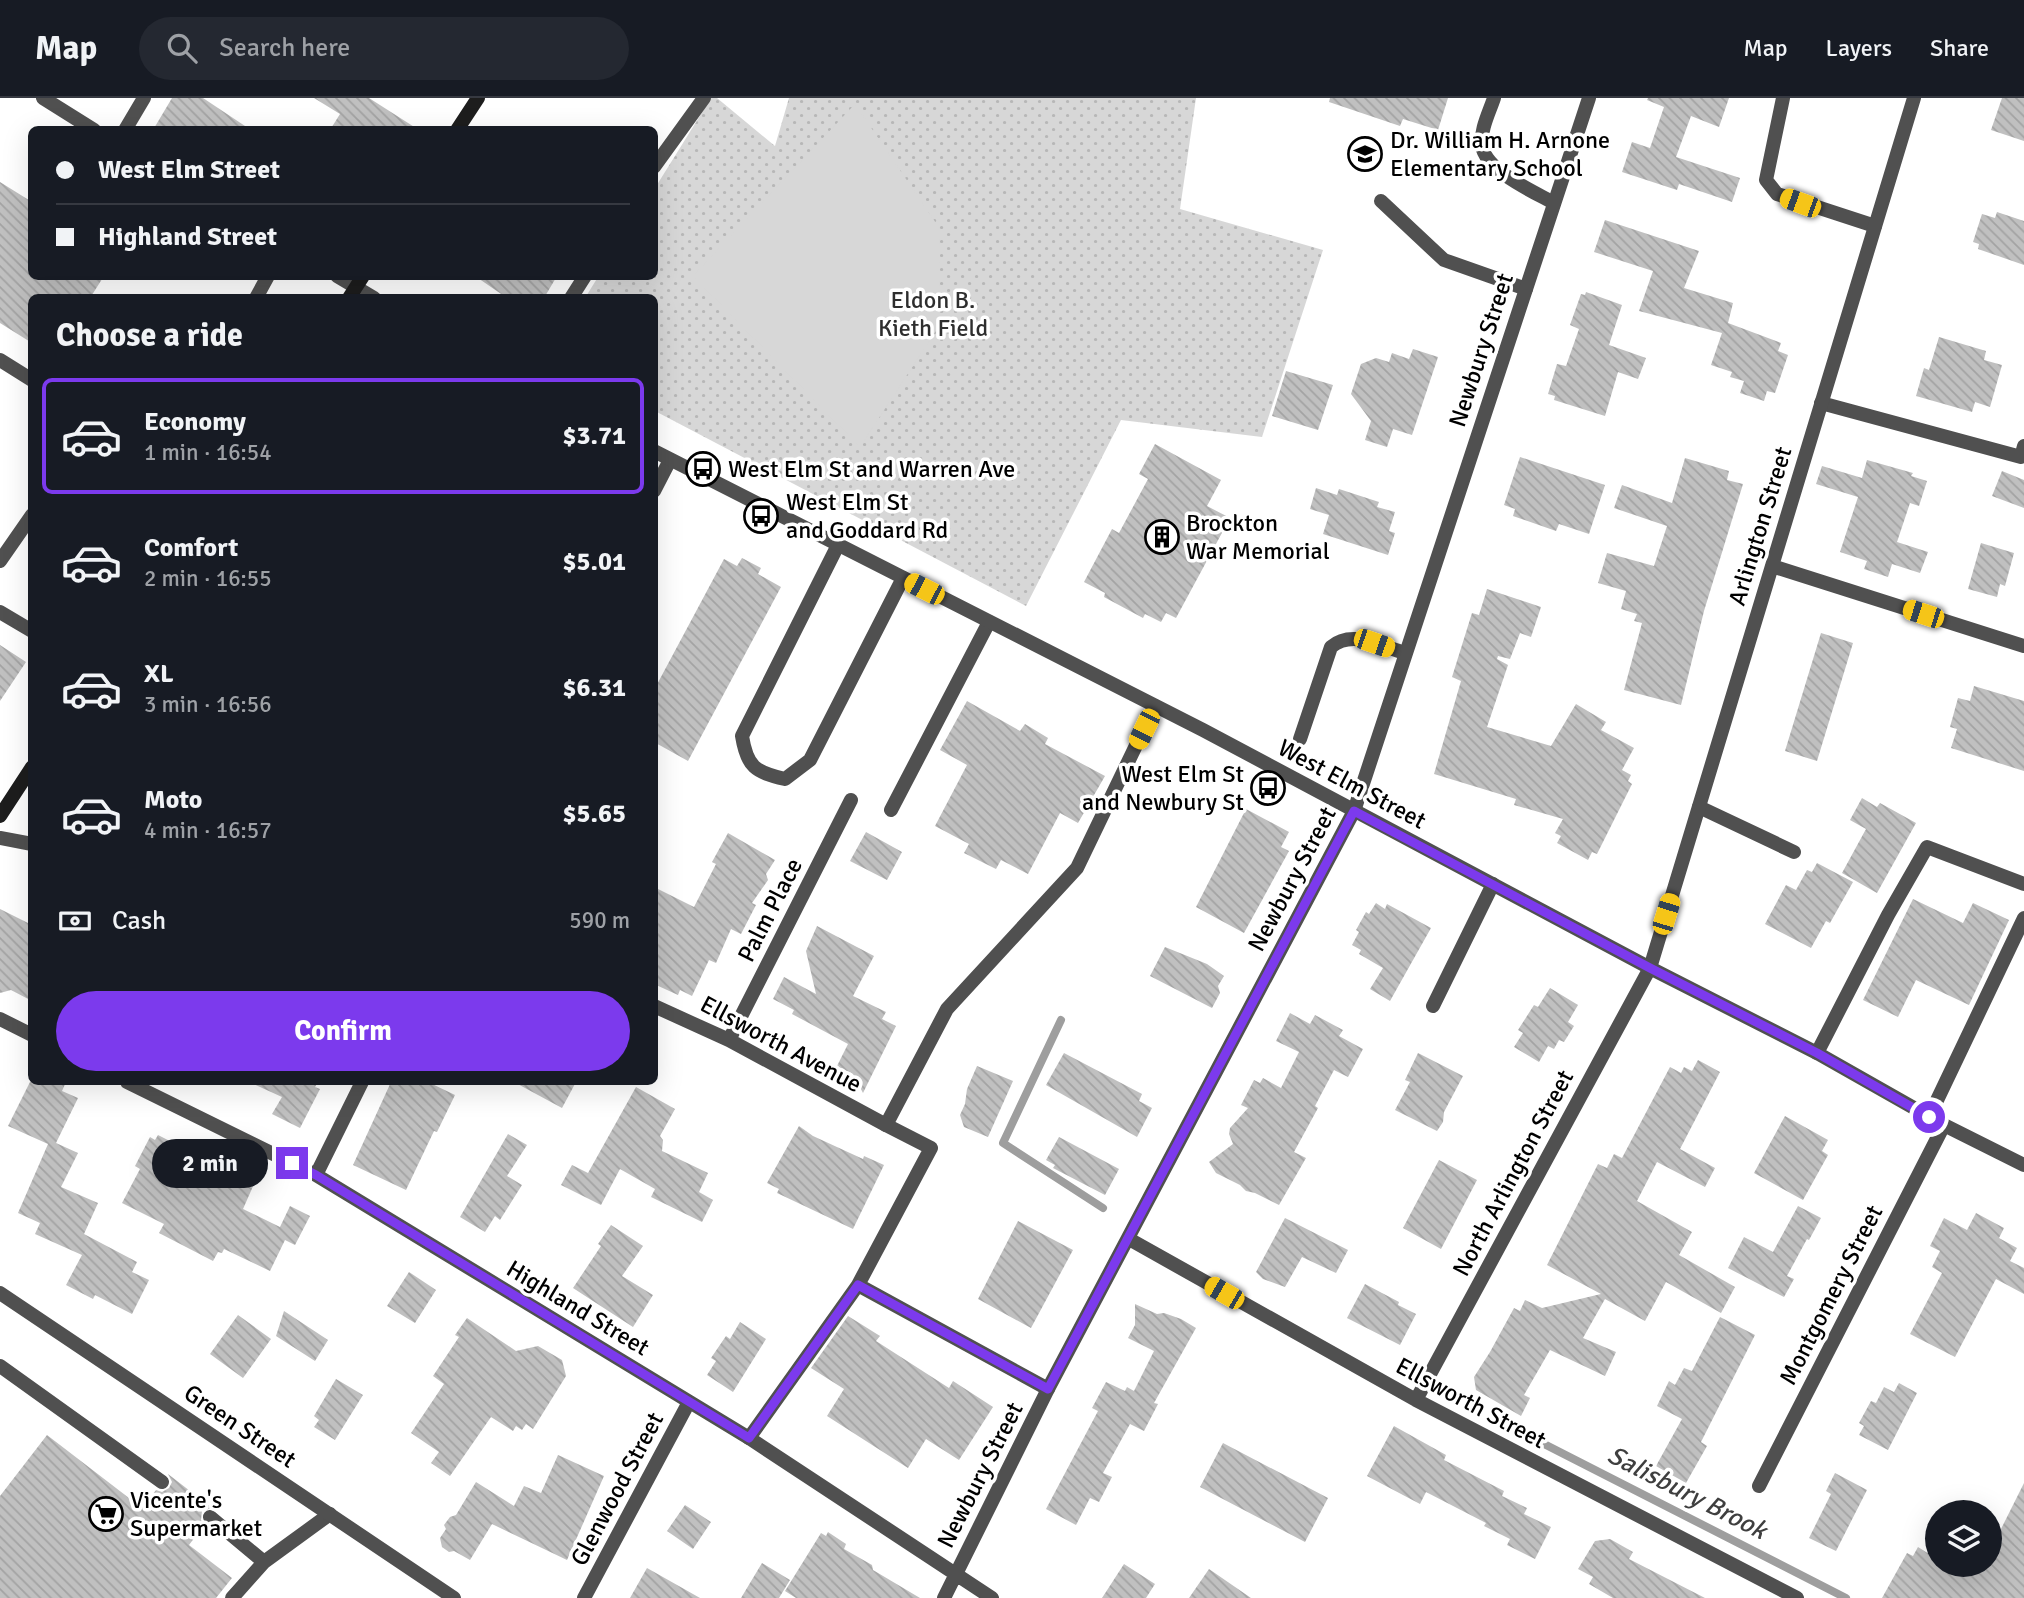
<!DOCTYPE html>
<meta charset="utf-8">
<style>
body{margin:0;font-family:Signika,sans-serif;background:#242831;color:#f1f3f6;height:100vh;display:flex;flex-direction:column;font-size:26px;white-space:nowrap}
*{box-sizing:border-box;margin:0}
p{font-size:23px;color:#9ea1a6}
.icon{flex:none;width:38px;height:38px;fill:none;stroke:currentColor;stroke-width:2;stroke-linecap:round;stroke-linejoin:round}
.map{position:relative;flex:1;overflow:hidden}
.side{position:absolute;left:28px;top:196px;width:630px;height:791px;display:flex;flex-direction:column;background:#171b24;border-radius:10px;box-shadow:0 7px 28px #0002}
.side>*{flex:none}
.banner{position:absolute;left:28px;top:28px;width:630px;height:154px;border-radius:10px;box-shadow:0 7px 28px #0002;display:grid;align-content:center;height:154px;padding:0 28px;background:#171b24}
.fabs{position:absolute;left:1925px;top:1402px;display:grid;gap:14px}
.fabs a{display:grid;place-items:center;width:77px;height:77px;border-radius:50%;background:#171b24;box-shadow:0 7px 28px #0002;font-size:35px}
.end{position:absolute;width:32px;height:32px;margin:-16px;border:9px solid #7c3aed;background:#fff;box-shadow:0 0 0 4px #fff}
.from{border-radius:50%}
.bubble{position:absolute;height:49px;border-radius:24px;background:#171b24;box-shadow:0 7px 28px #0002;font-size:23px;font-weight:800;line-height:49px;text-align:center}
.car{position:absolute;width:21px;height:42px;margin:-21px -10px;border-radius:9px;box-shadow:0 0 5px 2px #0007;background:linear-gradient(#f5c518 24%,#345 0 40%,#f5c518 0 76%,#345 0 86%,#f5c518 0)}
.banner b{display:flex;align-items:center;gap:24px;height:66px;font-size:26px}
.banner b+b{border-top:2px solid #363941}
.banner i{width:18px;height:18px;background:#f1f3f6}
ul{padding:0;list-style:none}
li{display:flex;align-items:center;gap:21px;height:116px;margin:0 14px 10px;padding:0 14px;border:4px solid transparent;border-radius:10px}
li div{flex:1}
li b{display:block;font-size:26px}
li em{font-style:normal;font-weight:800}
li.current{border-color:#7c3aed}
li>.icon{width:63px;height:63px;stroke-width:1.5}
h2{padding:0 28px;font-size:32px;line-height:84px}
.pay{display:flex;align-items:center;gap:18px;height:77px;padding:0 28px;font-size:26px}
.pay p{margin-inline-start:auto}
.cta{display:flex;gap:14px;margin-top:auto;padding:14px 28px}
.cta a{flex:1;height:80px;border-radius:42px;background:#7c3aed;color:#fff;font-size:28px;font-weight:800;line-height:80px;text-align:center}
header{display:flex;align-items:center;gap:42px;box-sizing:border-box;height:98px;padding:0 35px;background:#171b24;border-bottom:2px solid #363941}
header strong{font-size:33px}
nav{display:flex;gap:38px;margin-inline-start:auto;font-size:24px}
.search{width:490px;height:63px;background:#242831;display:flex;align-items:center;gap:18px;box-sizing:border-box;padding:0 24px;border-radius:38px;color:#9ea1a6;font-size:26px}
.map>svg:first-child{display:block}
</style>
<header>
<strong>Map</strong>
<div class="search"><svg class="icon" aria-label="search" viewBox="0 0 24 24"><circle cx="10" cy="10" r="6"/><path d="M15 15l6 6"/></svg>Search here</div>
<nav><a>Map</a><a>Layers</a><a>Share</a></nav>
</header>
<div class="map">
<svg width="2024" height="1500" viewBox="0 0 2024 1500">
<defs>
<pattern id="park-dots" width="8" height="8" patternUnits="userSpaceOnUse" patternTransform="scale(1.75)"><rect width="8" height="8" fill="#d7d7d7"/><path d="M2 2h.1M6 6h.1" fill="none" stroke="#b7b7b7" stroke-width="1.8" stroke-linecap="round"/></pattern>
<pattern id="building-back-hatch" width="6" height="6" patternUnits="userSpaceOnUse" patternTransform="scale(1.75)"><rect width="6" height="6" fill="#c0c0c0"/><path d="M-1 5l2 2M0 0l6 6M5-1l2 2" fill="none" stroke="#a3a3a3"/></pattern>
</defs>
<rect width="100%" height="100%" fill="#fff"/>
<!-- park -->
<path fill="url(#park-dots)" d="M711 0H717L775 48 789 0H1196L1180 111 1323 152 1262 339 1121 322 1026 508 655 313 654 200H585L598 179 654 178 655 90Z"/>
<!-- pitch -->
<path fill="#d7d7d7" d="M855 6 940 131 939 228 860 349 693 178Z"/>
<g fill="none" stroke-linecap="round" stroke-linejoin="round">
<!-- stream -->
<path stroke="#9e9e9e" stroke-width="8" d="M1061 922 1003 1045 1103 1110
M1509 1328 1846 1500"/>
</g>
<!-- building -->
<path fill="url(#building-back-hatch)" d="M172 0H203L251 32H153Z
M314 0H369L419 32H330L340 16Z
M1330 0H1448L1438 32 1403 21 1400 28 1329 4Z
M1648 0H1729L1719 29 1691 18 1676 59 1740 80 1732 104 1679 86 1677 92 1622 74 1632 44 1650 50 1664 9 1647 2Z
M2002 0H2024V43L1991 32Z
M0 84 32 104V178H104L90 200H32V245L0 225Z
M1997 114 2024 123V167L1978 151 1979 146 1973 144 1982 116 1995 120Z
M1605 122 1699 153 1684 190 1733 205 1728 225 1781 245 1778 253 1788 257 1775 295 1767 293 1764 303 1740 295 1744 283 1730 279 1732 274 1711 267 1722 235 1639 213 1653 173 1594 154Z
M475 178H557L544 200H507Z
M1586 194 1622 207 1609 247 1646 260 1638 281 1618 274 1605 318 1554 302 1555 298 1548 296 1557 266 1566 268 1579 231 1570 227 1581 196 1585 197Z
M1939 239 1986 253 1984 262 2002 267 1990 309 1975 304 1972 314 1916 298 1924 270 1929 272Z
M1413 251 1438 259 1412 337 1393 331 1387 349 1365 342 1371 323 1351 296 1361 266 1376 260 1389 264 1392 255 1409 261Z
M1286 273 1333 287 1318 332 1272 318Z
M1155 346 1221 382 1207 408 1230 420 1176 520 1166 515 1161 524 1145 516 1143 520 1104 499 1105 495 1084 484 1112 431 1119 435 1148 381 1139 376Z
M1520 359 1605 387 1589 436 1559 426 1556 433 1513 418 1515 411 1504 407Z
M1685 360 1729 373 1727 382 1743 386 1704 513 1681 607 1624 592 1642 525 1634 523 1637 516 1621 511 1626 493 1598 485 1607 455 1654 468 1667 428 1614 410 1622 387 1672 405Z
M1867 362 1913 375 1911 378 1927 383 1919 408 1910 405 1897 444 1928 454 1920 475 1892 466 1888 479 1864 471 1867 463 1840 454 1858 399 1816 386 1822 368 1862 380Z
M2002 373 2024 382V410L1992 398Z
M1316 390 1337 397 1339 391 1379 404 1377 409 1395 414 1389 433 1395 435 1388 457 1323 436 1329 417 1310 411Z
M1981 445 2014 455 2005 488 2000 486 1997 499 1968 491Z
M742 460 761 470 758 476 781 489 688 663 654 644V592L724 461 737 468Z
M1487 491 1541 509 1531 539 1520 535 1510 561 1498 558 1497 561 1508 567 1487 629 1551 648 1576 606 1606 624 1601 632 1634 650 1622 672 1631 677 1628 683 1632 686 1597 756 1592 754 1588 762 1557 745 1561 738 1555 735 1563 721 1514 707 1516 701 1434 676 1461 583 1452 579 1472 515 1479 517Z
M1821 535 1853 545 1817 663 1785 653Z
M0 547 26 564 0 603Z
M1974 588 2024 603V673L1951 650 1957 631 1950 629 1958 600 1970 603Z
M967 603 1020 633 1025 626 1048 640 1045 646 1105 678 1078 725 1060 715 1028 776 1001 762 996 771 964 755 969 746 935 728 967 667 940 652Z
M1862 700 1877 709 1880 705 1916 725 1877 795 1842 775 1866 731 1850 722Z
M1246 711 1289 734 1281 749 1289 753 1244 835 1196 809Z
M866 734 902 754 887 782 850 763Z
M728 735 775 762 766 776 768 782 752 805 756 807 741 836 731 831 716 865 709 862 692 898 680 892 678 897 654 886V789L694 809 716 766 712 764Z
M1817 765 1853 784 1830 825 1826 823 1811 850 1765 826 1786 787 1796 792 1807 772 1812 774Z
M1913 801 1963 825 1973 805 2009 822 1969 907 1916 882 1898 919 1863 902Z
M1376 805 1385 811 1387 806 1431 830 1390 903 1370 891 1383 870 1359 856 1361 852 1352 847 1359 834 1356 832 1366 814 1369 816Z
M0 811 32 827V903L11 892 0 895Z
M817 828 874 858 853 898 886 914 882 921 896 928 863 995 853 976 837 968 848 946 792 916 794 912 773 901 784 879 816 896 806 853Z
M1165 849 1207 866 1224 878 1218 888 1220 895 1212 910 1150 878Z
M1550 890 1578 907 1568 924 1574 928 1564 944 1559 942 1554 951 1548 948 1539 964 1514 949 1523 935 1518 932 1534 907 1538 909Z
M1290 915 1310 926 1315 917 1343 932 1339 938 1363 951 1348 979 1334 972 1315 1008 1318 1010 1294 1054 1306 1060 1279 1107 1255 1095 1246 1093 1240 1087 1216 1075 1209 1064 1233 1046 1229 1036 1230 1030 1248 1010 1241 1007 1254 982 1260 985 1263 980 1281 990 1299 954 1276 943Z
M1064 955 1142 996 1139 1003 1152 1010 1137 1039 1046 987Z
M1418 955 1463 978 1444 1014 1443 1024 1437 1033 1395 1012 1410 984 1405 982Z
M1698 962 1720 974 1680 1051 1715 1070 1705 1089 1657 1064 1637 1103 1692 1134 1679 1157 1735 1189 1721 1215 1666 1184 1645 1223 1605 1201 1583 1240 1616 1254 1605 1278 1550 1252 1524 1297 1530 1300 1521 1318 1476 1292 1474 1279 1490 1254 1514 1210 1520 1213 1525 1202 1542 1210 1601 1196 1547 1167 1598 1066 1607 1070 1614 1056 1622 1060 1670 969 1681 975 1684 969 1692 973Z
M977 968 1013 983 988 1039 964 1029 960 1017 965 1006 967 991Z
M30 984H66L62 993 78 1000 56 1045 78 1055 61 1089 98 1105 84 1136 137 1164 132 1174 149 1182 132 1216 95 1197 93 1201 66 1187 82 1157 35 1136 40 1125 18 1115 48 1046 8 1028Z
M249 984H318L315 989 320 991 300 1030 272 1016 282 999Z
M391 984H428L455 997 437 1034 434 1033 406 1092 353 1067Z
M514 984H576L562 1010Z
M636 989 675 1011 660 1038 663 1042 662 1053 708 1075 699 1094 713 1102 702 1124 651 1099 655 1091 620 1071 601 1107 561 1087 572 1067 588 1075Z
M1785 1018 1828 1042 1822 1053 1828 1057 1803 1102 1754 1075Z
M799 1028 813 1038 863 1061 864 1058 884 1067 853 1131 777 1095 779 1091 767 1085Z
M508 1036 527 1047 507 1078 522 1087 500 1122 495 1118 485 1134 460 1119Z
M158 1037 205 1061 207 1067 254 1086 243 1111 280 1129 290 1108 310 1118 295 1147 285 1142 270 1173 224 1151 222 1155 218 1154 213 1163 159 1135 164 1126 122 1105 140 1071 135 1068 150 1039 155 1042Z
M1059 1039 1119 1071 1105 1097 1053 1070 1055 1067 1046 1062Z
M1439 1062 1477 1082 1441 1151 1403 1130Z
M1798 1108 1821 1120 1809 1142 1807 1141 1787 1178 1794 1181 1784 1199 1728 1170 1744 1139 1773 1154Z
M1976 1115 2004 1130 1999 1140 2017 1150 2010 1163 2024 1170V1196L1996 1181 1955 1259 1910 1236 1942 1175 1932 1169 1940 1153 1930 1148 1944 1120 1967 1132Z
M1285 1120 1348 1152 1336 1175 1302 1159 1285 1189 1263 1181 1256 1174Z
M1018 1123 1073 1152 1031 1230 978 1201Z
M611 1127 643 1148 622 1178 653 1197 633 1229 573 1190 601 1148 598 1146Z
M409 1174 436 1192 415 1225 387 1208Z
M1365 1186 1399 1204 1398 1207 1416 1216 1400 1247 1347 1220Z
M1135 1206 1157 1216 1164 1215 1181 1221 1196 1230 1154 1305 1158 1306 1144 1333 1130 1326 1103 1375 1112 1379 1099 1404 1090 1400 1076 1427 1046 1411 1098 1313 1092 1310 1106 1284 1125 1293 1127 1289 1134 1293 1154 1253 1128 1240 1135 1227Z
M284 1213 328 1242 315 1263 276 1238Z
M238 1217 271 1241 243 1280 210 1256Z
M848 1218 880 1238 876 1243 949 1290 953 1283 993 1309 959 1362 926 1341 908 1370 827 1318 844 1291 811 1270Z
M1720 1219 1755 1237 1701 1344 1707 1348 1686 1385 1656 1368 1682 1321 1657 1308 1669 1283 1675 1287 1684 1270 1692 1273Z
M467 1220 516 1253 538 1248 562 1262 566 1278 533 1331 526 1326 522 1332 516 1328 513 1333 491 1319 450 1378 431 1365 439 1354 411 1335 444 1286 433 1278 459 1239 455 1237Z
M740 1224 766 1241 733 1294 707 1277 716 1263 711 1260 726 1238 730 1241Z
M336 1281 363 1297 335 1342 314 1329 319 1322 314 1318Z
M1899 1285 1917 1295 1888 1352 1859 1337 1864 1328 1859 1325 1871 1303 1876 1305 1884 1289 1894 1294Z
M1394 1328 1446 1357 1444 1362 1504 1393 1502 1398 1527 1410 1524 1416 1551 1429 1535 1461 1507 1447 1510 1441 1484 1428 1486 1425 1426 1394 1420 1406 1367 1378Z
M47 1337 142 1410 156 1392 162 1394 169 1390 172 1384 168 1376 212 1410 202 1413 201 1422 204 1427 189 1447 232 1480 216 1500H0V1398Z
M1223 1345 1328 1400 1305 1444 1200 1389Z
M558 1357 604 1378 567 1462 492 1426 470 1462 454 1453 449 1454 442 1449 440 1440 446 1431 444 1427 450 1419 456 1417 476 1384 514 1408 524 1388 541 1395Z
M1835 1375 1867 1392 1836 1453 1809 1440 1831 1396 1826 1393Z
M2024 1385V1500H1882L1907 1455 1913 1458 1918 1449 1937 1461V1466H1990V1453Z
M685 1407 711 1424 693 1451 667 1433Z
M828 1434 846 1446 844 1451 872 1467 873 1472 920 1500H796L785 1493 821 1435 826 1438Z
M1610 1441 1633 1454 1629 1461 1705 1500H1613L1589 1486 1593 1479 1578 1471 1595 1443Z
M762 1465 790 1482 779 1500H741Z
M1124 1466 1155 1486 1146 1500H1102Z
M647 1470 700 1500H630Z
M1209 1471 1251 1500H1189Z"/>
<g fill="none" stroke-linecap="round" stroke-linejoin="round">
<!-- service -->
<path stroke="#505050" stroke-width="14" d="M1494 0C1489 15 1480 32 1482 48 1486 73 1534 94 1554 105
M1783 0 1766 82 1777 96 1875 128
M654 69 704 0
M1381 103 1444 162 1526 191
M256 200 268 178
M571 200 585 178
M1821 305 2021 359 2024 348
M838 447 742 638C747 669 755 674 785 681L810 662 903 480
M0 463 32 417
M1300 641 1331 549C1352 531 1381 548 1405 555
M1699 709 1794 754
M891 712 989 524
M0 740 32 746
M1433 908 1493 786
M1817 955 1888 817 1927 749 2024 786
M1929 1019 2024 820
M0 1268 162 1384
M1048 1291 858 1187 931 1050 886 1027 947 911 1077 770 1155 608
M749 1340 858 1187
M210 1419 264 1464 330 1416
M232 1500 264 1464"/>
<!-- minor -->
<path stroke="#505050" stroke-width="14" d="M125 32 144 0
M0 262 32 282
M654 393 670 362
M1772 468 2024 548
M654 908 729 942 886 1027
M0 921 32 937
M729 942 851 702
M127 984 316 1077 749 1340 992 1500
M316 1077 362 984
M1129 1141 1416 1302 1797 1500
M0 1195 454 1500
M1416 1302 1650 870 1914 0
M1759 1388 1944 1027
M584 1500 689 1304
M944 1500 1048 1291 1354 713 1589 0"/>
<!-- tertiary -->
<path stroke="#505050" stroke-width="14" d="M43 0 94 32
M337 178 374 200
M654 353 1203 632 1650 870 1817 955 1944 1027 2024 1067
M0 514 32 533"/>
<!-- secondary -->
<path stroke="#1d1d1d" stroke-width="14" d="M457 32 478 0
M349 200 363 178
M0 718 32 669"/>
</g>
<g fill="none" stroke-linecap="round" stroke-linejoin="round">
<!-- route -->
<path stroke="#7c3aed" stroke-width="9" d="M292 1065 316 1077 749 1340 858 1187 1048 1291 1354 713 1650 870 1817 955 1929 1019"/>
</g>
<!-- icons -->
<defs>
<g id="school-ring" transform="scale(1.75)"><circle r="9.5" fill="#fff" stroke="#000" stroke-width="1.5"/><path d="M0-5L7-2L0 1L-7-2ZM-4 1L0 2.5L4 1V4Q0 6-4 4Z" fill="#000"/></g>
<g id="bus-ring" transform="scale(1.75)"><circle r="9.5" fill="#fff" stroke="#000" stroke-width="1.5"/><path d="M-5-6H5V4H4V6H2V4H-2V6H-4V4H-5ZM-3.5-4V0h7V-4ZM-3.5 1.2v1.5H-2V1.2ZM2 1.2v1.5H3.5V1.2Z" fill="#000"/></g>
<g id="building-ring" transform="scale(1.75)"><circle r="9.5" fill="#fff" stroke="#000" stroke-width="1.5"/><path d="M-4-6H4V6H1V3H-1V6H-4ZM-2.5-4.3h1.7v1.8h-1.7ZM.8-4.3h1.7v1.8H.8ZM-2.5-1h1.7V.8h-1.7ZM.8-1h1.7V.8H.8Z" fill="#000"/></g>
<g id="supermarket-ring" transform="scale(1.75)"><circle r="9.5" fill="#fff" stroke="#000" stroke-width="1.5"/><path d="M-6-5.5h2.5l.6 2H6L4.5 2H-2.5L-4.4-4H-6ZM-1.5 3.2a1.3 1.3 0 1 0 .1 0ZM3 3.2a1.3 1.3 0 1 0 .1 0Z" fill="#000"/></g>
</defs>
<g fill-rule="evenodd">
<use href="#school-ring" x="1365" y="56"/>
<use href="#bus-ring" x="703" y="371"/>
<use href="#bus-ring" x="761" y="418"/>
<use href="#building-ring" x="1162" y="439"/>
<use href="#bus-ring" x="1268" y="690"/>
<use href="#supermarket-ring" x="106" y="1416"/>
</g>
<g text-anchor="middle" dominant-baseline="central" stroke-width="7" stroke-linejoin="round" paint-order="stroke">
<!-- poi labels -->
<g font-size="24" fill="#000" stroke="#fff" text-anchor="start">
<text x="1390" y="42">Dr. William H. Arnone<tspan x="1390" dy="28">Elementary School</tspan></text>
<text x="728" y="371">West Elm St and Warren Ave</text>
<text x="786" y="404">West Elm St<tspan x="786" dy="28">and Goddard Rd</tspan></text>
<text x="1186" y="425">Brockton<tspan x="1186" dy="28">War Memorial</tspan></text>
<text x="1244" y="676" text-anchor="end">West Elm St<tspan x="1244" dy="28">and Newbury St</tspan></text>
<text x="130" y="1402">Vicente's<tspan x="130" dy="28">Supermarket</tspan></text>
</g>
<!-- park labels -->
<g font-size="24" fill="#2e2e2e" stroke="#fff">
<text x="933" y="202">Eldon B.<tspan x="933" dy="28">Kieth Field</tspan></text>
</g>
<!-- street labels -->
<g font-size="24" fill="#000" stroke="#fff">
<text transform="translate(1481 252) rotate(-72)">Newbury Street</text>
<text transform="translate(1760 428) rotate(-73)">Arlington Street</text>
<text transform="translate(1352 686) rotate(28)">West Elm Street</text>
<text transform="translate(1292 781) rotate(-62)">Newbury Street</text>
<text transform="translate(770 812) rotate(-63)">Palm Place</text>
<text transform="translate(781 946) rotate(28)">Ellsworth Avenue</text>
<text transform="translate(1513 1075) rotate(-62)">North Arlington Street</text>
<text transform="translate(1831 1197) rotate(-63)">Montgomery Street</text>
<text transform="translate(578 1210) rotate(31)">Highland Street</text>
<text transform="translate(1471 1305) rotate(28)">Ellsworth Street</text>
<text transform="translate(240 1328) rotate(34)">Green Street</text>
<text transform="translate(980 1377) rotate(-63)">Newbury Street</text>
<text transform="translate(617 1391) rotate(-62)">Glenwood Street</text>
</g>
<!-- water labels -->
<g font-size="26" font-style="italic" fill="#3f3f3f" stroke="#fff">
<text transform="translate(1687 1395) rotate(27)">Salisbury Brook</text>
</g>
</g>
</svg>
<div class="fabs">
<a><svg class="icon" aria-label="layers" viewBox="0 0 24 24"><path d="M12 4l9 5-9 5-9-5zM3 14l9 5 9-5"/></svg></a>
</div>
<i class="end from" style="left:1929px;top:1019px"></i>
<i class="end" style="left:292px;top:1065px"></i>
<div class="bubble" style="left:152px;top:1041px;width:116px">2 min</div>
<i class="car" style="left:1800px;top:105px;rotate:290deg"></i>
<i class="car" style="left:924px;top:491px;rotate:297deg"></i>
<i class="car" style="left:1923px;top:516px;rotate:288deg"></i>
<i class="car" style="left:1374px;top:545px;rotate:109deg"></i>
<i class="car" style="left:1144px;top:631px;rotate:206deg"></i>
<i class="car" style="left:1666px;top:816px;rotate:17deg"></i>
<i class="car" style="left:1224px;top:1195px;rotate:300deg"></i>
<div class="banner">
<b><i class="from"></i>West Elm Street</b>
<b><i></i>Highland Street</b>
</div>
<section class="side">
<h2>Choose a ride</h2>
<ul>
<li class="current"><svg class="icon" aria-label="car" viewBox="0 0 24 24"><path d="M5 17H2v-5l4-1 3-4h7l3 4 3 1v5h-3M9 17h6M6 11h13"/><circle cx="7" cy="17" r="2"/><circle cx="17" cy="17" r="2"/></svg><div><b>Economy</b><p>1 min · 16:54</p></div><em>$3.71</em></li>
<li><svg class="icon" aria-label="car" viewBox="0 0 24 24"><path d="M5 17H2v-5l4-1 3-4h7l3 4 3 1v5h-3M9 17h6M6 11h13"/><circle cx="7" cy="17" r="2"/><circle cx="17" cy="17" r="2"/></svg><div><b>Comfort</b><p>2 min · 16:55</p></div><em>$5.01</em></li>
<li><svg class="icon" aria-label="car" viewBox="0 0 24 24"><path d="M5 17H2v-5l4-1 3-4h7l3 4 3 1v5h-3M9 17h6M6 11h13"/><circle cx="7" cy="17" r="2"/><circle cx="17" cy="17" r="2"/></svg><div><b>XL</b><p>3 min · 16:56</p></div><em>$6.31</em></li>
<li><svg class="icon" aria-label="car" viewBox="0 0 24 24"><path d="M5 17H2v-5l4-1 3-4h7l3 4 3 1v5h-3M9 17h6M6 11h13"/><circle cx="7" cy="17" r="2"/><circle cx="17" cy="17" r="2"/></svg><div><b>Moto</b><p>4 min · 16:57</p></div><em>$5.65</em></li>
</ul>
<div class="pay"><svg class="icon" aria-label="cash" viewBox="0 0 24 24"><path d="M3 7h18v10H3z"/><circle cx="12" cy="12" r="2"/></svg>Cash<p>590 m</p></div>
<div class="cta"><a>Confirm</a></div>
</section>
</div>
